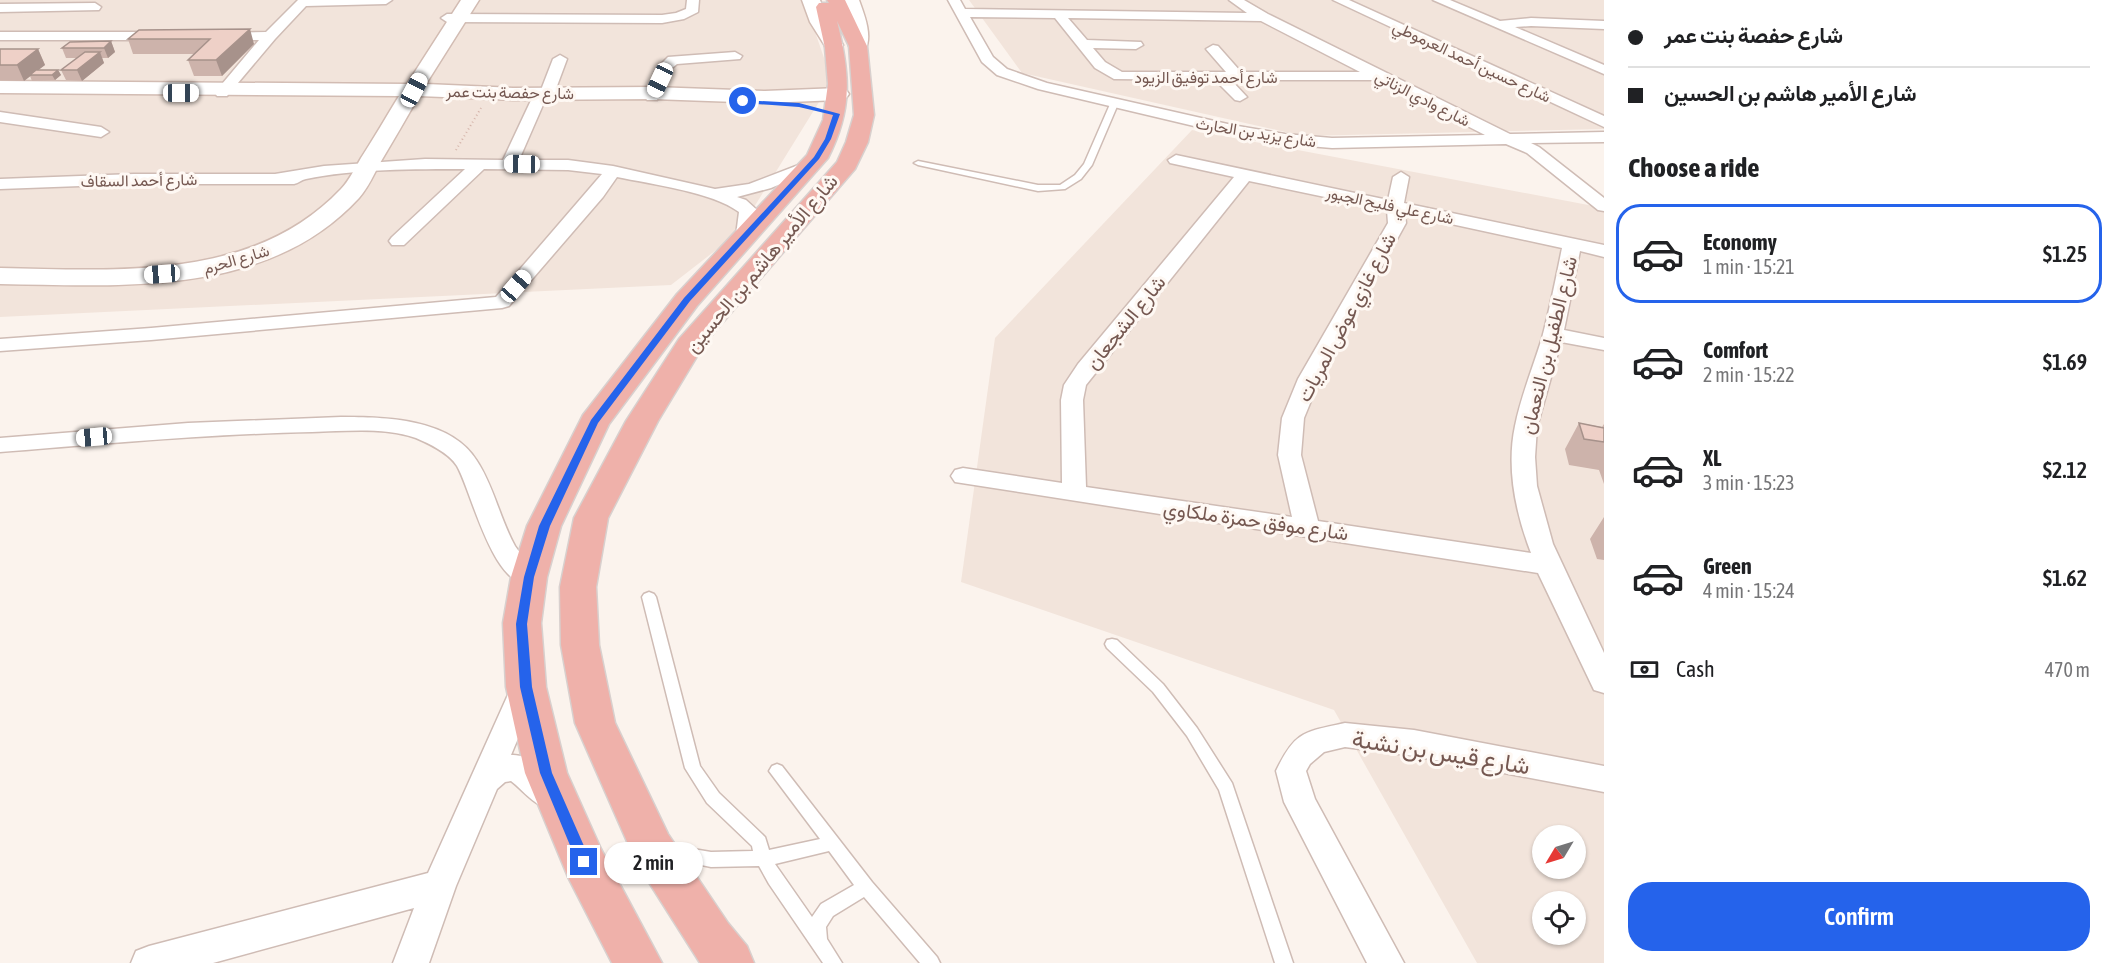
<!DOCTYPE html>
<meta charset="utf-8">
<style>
body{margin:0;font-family:"Asap Condensed",Vazirmatn,sans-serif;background:#f6f6f6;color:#202124;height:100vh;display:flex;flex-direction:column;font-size:22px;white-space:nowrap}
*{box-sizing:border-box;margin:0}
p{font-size:20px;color:#757577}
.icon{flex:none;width:33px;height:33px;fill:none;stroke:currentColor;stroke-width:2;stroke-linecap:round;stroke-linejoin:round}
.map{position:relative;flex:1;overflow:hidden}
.panel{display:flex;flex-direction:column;background:#fff;width:510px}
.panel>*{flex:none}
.top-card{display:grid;align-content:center;height:132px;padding:0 24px;background:#fff}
.needle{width:39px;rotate:232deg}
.buttons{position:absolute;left:1532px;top:825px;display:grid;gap:12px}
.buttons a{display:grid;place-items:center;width:54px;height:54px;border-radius:50%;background:#fff;box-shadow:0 2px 4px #0004;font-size:30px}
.end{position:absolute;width:27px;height:27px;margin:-14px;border:8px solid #2563eb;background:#fff;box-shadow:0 0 0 3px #fff}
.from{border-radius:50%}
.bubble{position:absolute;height:42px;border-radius:21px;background:#fff;box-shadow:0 2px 4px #0004;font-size:20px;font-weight:600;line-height:42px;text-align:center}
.car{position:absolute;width:18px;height:36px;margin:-18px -9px;border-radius:8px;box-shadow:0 0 4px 2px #0007;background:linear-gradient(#fff 24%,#345 0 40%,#fff 0 76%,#345 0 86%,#fff 0)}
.top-card b{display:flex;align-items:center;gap:21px;height:57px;font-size:22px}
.top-card b+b{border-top:2px solid #e0e0e0}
.top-card i{width:15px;height:15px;background:#202124}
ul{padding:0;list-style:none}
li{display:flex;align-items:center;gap:18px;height:99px;margin:0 12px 9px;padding:0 12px;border:3px solid transparent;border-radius:24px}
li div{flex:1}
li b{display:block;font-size:22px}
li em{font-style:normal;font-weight:600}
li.current{border-color:#2563eb}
li>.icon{width:54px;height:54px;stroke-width:1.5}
h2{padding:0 24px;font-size:27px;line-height:72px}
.pay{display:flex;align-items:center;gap:15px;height:66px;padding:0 24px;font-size:22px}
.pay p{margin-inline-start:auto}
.cta{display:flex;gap:12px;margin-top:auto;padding:12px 24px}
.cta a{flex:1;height:69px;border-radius:24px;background:#2563eb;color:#fff;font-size:24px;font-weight:600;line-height:69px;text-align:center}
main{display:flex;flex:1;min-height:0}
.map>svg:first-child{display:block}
</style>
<main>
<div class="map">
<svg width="1604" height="963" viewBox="0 0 1604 963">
<rect width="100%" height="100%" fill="#fbf3ed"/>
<!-- residential -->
<path fill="#f2e4db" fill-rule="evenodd" d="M0 0H804L832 81 738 233 671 285 0 317Z
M969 0H1604V129L1303 136 1022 73Z
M1192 130 1604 208V963H1477L1334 710 961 582 995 338ZM1542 836H1575V868H1542ZM1542 902H1575V934H1542Z"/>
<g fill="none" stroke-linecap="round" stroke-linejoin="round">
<!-- lane casing -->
<g stroke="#cfbcb5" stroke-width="3">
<path id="lane" d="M1111 102 1118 104 1092 165 1081 179 1065 189 1038 191 918 165 914 163 918 161 1038 185H1060L1075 175 1084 164Z
M649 592 654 594 656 597 700 766 719 793 765 837 769 850 820 839 769 771 772 766 777 764 782 766 872 882 937 957 940 963H920L864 897 833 916 826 927 827 939 842 963H823L769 884 759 866 711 867 663 857 661 852 663 847 669 845 711 852 753 851 752 846 707 803 685 768 642 597 644 594ZM829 851 854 885 821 904 812 917 775 864Z
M1112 639 1117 640 1163 684 1197 728 1232 783 1293 963H1275L1219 790 1187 736 1153 692 1107 648 1105 644 1107 640Z"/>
</g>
<!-- street casing -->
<g stroke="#cfbcb5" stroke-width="3">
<path id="street" d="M298 0H392L386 4 306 6 275 39 227 96H217L215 93 217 90 259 40H218L213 39 211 36 213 33 266 32Z
M687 0H699L698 12 684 19 662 23 447 22 441 18 447 14 662 15 676 13 686 9Z
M948 0H960L965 9 1247 13 1229 0H1244L1268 14 1510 134 1604 132V142L1531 143 1539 147 1604 198V211L1598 210 1527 153 1506 144 1332 148 1285 144 1232 135 1038 89 997 75 982 62ZM970 17 1055 18 1095 68 1114 79 1215 80 1235 100 1240 101 1247 97 1231 80H1377L1485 135 1332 138 1285 134 1232 125 1047 83 1007 69 993 57ZM1068 18 1261 21 1360 72H1241L1218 46 1213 45 1206 49 1226 72H1122L1105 62 1093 48 1136 49 1143 45 1141 42 1087 40Z
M1333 0H1349L1604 116V127Z
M1433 0H1450L1500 21 1531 18 1604 21V29L1531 26 1515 27 1604 65V74Z
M95 3 101 7 99 10 0 12V4Z
M0 32H163L170 36 163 40H0Z
M735 52 742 56 740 59 677 64 672 68 657 100H647L645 97 659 66 668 57Z
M560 55 567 59 554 94 546 98 519 160H568L613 166 715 189 749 184 809 161 817 166 815 169 771 188 737 197 746 200 757 210 754 235 751 239H739L736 235 739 212C713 192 650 184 617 177L603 197 509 306 502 308 151 340 0 351V339L151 328 496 297 602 174 568 170 484 169 404 245H392L389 241 392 237 465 169C416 169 353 169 306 179 301 180 299 183 294 184H134L0 189V179L134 174H275L324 166 425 159 503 160 534 94 541 90 553 59Z
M0 112 101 127 109 132 101 137 0 122Z
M1176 155 1388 200 1393 177 1401 172 1409 177 1404 203 1604 245V257L1580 251 1564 330 1604 338V350L1561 342 1537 427 1535 457 1537 486 1553 544 1604 653V693L1594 690 1538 573 955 482 951 476 955 470 963 468 1062 483 1061 400 1064 385 1078 364 1234 177 1170 163 1168 160ZM1249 181 1387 210 1388 223 1298 379 1282 418 1278 455 1292 517 1086 487 1083 400 1086 385ZM1405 214 1562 248C1556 278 1550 308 1542 338 1533 367 1521 396 1515 426 1506 468 1516 514 1531 553L1318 521 1301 455 1304 418 1320 379 1406 223Z
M341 417C385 417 451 418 477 461 494 487 500 519 515 546 522 557 535 565 542 577L538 584C494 597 473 494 457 466 449 453 430 444 416 438 384 427 346 431 312 432 208 434 104 444 0 452V438L188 423Z
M525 677 535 680 539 688 511 755C532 753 556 779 565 796L560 806C538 813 527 793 511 781L505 782 497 789 456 886 429 963H393L414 908 213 963H131L136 951 149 946 428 873 511 688 515 680Z
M1345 723 1414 730 1604 766V792L1414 756 1345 747 1324 752 1310 764 1306 771 1315 799 1404 963H1367L1284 802 1276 771C1295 731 1304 732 1345 723Z"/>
</g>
<!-- secondary casing -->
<g stroke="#d2bcb3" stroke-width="3">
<path id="secondary" d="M461 0H479L426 84 513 88 653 87 765 91 839 88 846 90 849 94 846 98 839 100 765 103 653 99 513 100 419 96C406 119 393 141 380 163 374 174 368 188 359 198 268 297 123 286 0 284V268C117 270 253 282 341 189 349 181 355 168 361 158 374 138 386 117 399 96L0 93V81L407 84Z
M802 0H820L828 22 843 45 841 49H827L810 22Z
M841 0H859C864 14 873 36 865 50H851L849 46V23Z"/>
</g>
<!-- highway casing -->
<g stroke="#d8d0ce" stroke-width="3">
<path id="highway" d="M827 0H845L867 46 874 115 868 142 855 169 705 343 658 421 608 518 596 587 599 645 615 723 668 834 728 923 747 946 754 963H700L636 862 575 723 561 645 560 587 574 518 626 421 679 339 837 162 846 142 854 115 849 46 837 21C850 74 853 109 828 158L697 306 609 424 561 526 547 577 541 623 546 687 567 773 601 849 662 963H612L568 877 525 773 506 687 503 623 511 577 527 526 583 415 677 294 807 155 823 120 828 84 825 48 816 7 819 3H829Z"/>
</g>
<!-- path -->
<path stroke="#d4b3a9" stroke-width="2" stroke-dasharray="1 3" stroke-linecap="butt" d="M456 150 481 108"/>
<!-- lane -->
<use href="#lane" fill="#fff" fill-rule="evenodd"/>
<!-- street -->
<use href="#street" fill="#fff" fill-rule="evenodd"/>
<!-- secondary -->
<use href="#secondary" fill="#fff" fill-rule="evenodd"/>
<!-- highway -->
<use href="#highway" fill="#efb1aa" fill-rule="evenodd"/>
</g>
<!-- wall -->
<path fill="#cdb3ab" d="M139 30 254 44 222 76H194L188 60 194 54H133L128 39Z
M111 41 115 52 108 58H102L104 63 82 81 66 80 61 70 77 58H66L62 48Z
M0 49H38L45 65 38 70H58L61 75 55 80 32 81 30 76 24 81 0 80Z
M1579 423 1602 427 1604 424V484L1599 470 1569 465 1565 449Z
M1604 517V560L1597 559 1590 539Z"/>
<!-- shaded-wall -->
<path fill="#a7928b" d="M250 29 254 44 222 76 216 60Z
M111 41 115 52 108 58 104 48Z
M38 49 45 65 24 81 17 65Z
M100 52 104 63 82 81 77 70Z
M58 70 61 75 55 80 52 75Z"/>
<!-- building -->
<path fill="#eed0c7" stroke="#a7928b" stroke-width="1.5" d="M250 29 216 60H188L210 39H128L139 30Z
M111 41 104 48H62L70 42Z
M0 49H38L17 65H0Z
M85 52H100L77 70H61Z
M36 70H58L52 75H30Z
M1579 423 1604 428V442L1584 439Z"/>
<!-- route -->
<path fill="#2563eb" d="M741 100 799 103 840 114 831 139 819 159 690 301 598 423 550 526 534 577 527 624 532 687 552 773 591 862 589 867 584 868 579 867 540 773 520 687 516 624 524 577 539 526 591 420 684 298 814 157 825 139 833 115 799 107 743 103Z"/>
<g text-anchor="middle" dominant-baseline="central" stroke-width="6" stroke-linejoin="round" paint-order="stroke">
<!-- far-street labels -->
<g font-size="16" fill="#755851" stroke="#fef8f3">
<text transform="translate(1472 61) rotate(25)">شارع حسين أحمد العرموطي</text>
<text x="1206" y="77">شارع أحمد توفيق الزيود</text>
<text transform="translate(510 92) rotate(1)">شارع حفصة بنت عمر</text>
<text transform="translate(1423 98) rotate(27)">شارع وادي الزناتي</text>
<text transform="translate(1256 132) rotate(9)">شارع يزيد بن الحارث</text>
<text transform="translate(139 180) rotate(-1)">شارع أحمد السقاف</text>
<text transform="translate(1390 205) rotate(12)">شارع علي فليح الجبور</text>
<text transform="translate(236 259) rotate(-16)">شارع الحرم</text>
</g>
<!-- street labels -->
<g font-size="20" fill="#755851" stroke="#fef8f3">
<text transform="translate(761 263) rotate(-50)">شارع الأمير هاشم بن الحسين</text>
<text transform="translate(1346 317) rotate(-62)">شارع غازي عوض المريات</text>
<text transform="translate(1125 322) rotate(-51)">شارع الشجعان</text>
<text transform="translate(1548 345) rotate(-76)">شارع الطفيل بن النعمان</text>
<text transform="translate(1256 520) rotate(8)">شارع موفق حمزة ملكاوي</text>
</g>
<!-- near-street labels -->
<g font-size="24" fill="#755851" stroke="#fef8f3">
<text transform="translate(1441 752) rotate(9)">شارع قيس بن نشبة</text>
</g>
</g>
</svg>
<div class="buttons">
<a><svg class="needle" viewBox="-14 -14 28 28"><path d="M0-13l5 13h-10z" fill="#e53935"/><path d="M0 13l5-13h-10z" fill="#757577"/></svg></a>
<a><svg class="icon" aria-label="locate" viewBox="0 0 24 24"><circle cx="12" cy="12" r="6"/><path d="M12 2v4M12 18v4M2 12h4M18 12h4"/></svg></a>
</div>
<i class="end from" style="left:743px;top:101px"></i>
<i class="end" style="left:584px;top:862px"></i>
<div class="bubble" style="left:604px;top:842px;width:99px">2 min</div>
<i class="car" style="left:660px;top:80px;rotate:205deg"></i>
<i class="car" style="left:414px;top:90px;rotate:28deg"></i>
<i class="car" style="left:181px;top:93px;rotate:90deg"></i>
<i class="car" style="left:522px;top:164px;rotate:271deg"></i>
<i class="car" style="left:162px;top:274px;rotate:266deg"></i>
<i class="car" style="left:516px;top:286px;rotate:41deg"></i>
<i class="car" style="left:94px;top:437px;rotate:265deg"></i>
</div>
<section class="panel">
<div class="top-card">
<b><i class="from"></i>شارع حفصة بنت عمر</b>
<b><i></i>شارع الأمير هاشم بن الحسين</b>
</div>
<h2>Choose a ride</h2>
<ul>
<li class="current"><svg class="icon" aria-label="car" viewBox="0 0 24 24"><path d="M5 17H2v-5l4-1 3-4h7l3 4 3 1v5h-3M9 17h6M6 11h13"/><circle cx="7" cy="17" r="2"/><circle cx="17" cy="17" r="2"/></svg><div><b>Economy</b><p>1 min · 15:21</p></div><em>$1.25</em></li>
<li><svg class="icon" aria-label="car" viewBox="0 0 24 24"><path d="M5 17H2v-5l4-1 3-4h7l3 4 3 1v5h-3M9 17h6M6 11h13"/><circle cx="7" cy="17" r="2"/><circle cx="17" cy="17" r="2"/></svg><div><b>Comfort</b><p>2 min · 15:22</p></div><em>$1.69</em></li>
<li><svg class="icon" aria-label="car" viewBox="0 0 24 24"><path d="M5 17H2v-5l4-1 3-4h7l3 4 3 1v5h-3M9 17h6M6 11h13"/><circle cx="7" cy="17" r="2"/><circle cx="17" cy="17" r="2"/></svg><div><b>XL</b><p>3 min · 15:23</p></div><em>$2.12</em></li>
<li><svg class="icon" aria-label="car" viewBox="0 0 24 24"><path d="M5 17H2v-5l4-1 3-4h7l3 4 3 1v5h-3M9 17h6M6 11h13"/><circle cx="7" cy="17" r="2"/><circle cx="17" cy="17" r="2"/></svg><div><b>Green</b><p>4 min · 15:24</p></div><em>$1.62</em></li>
</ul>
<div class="pay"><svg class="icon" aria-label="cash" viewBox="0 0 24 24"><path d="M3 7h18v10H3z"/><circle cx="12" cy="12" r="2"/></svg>Cash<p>470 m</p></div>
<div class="cta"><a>Confirm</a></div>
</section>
</main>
